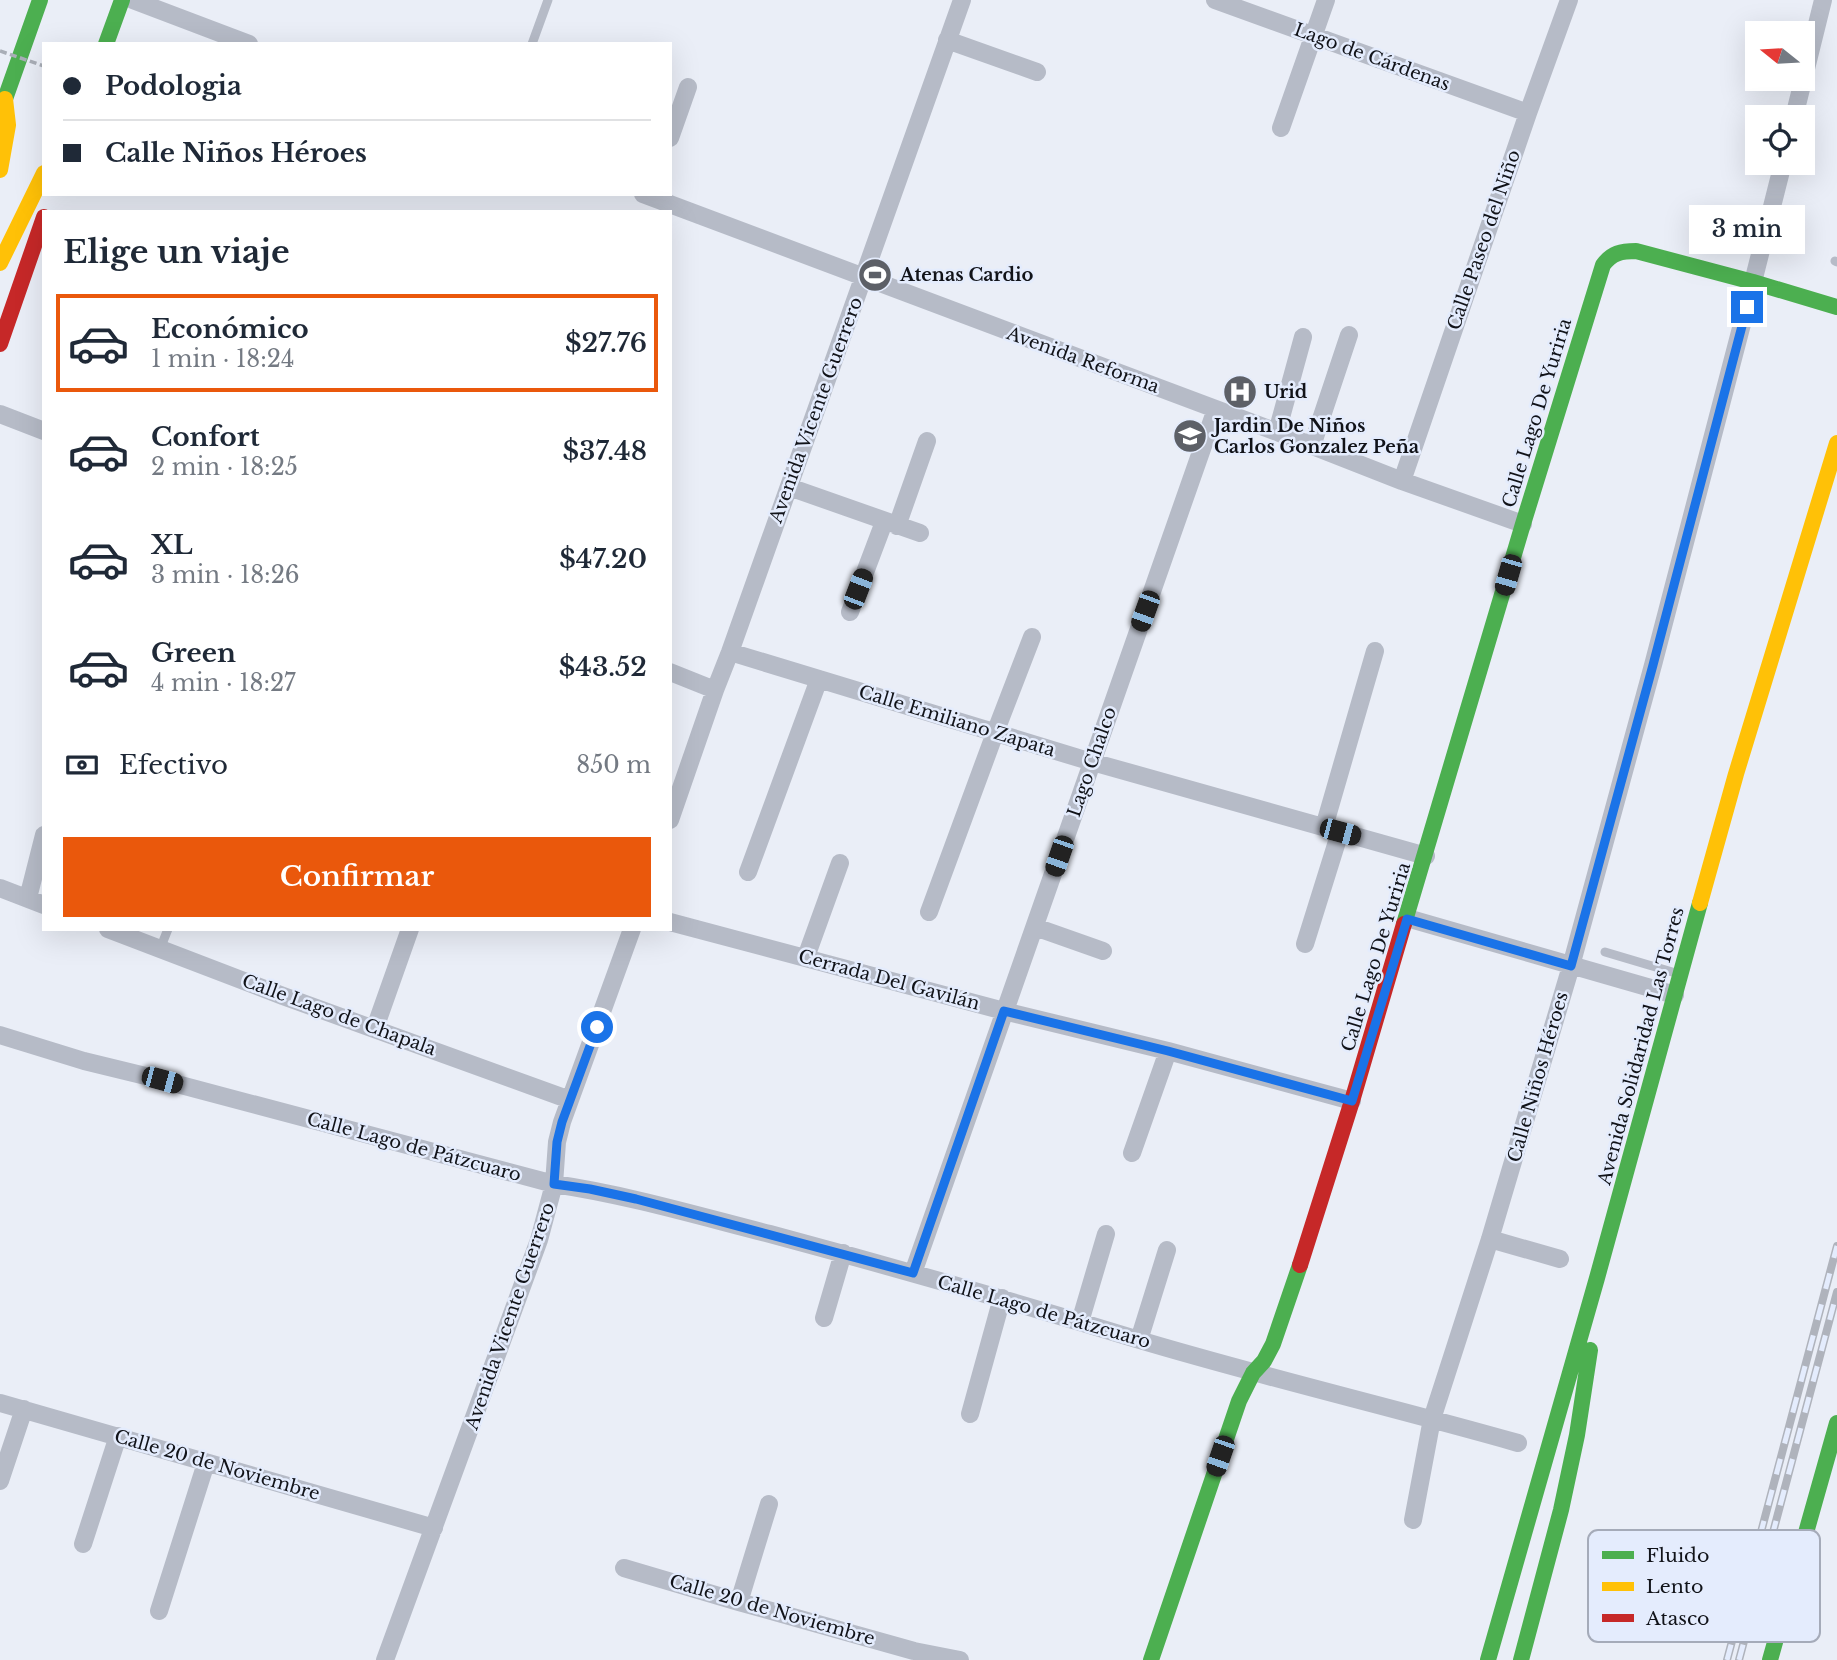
<!DOCTYPE html>
<html lang="es">
<meta charset="utf-8">
<style>
body{margin:0;font-family:"Libre Baskerville",serif;background:#f2f2f3;color:#1f2937;height:100vh;display:flex;flex-direction:column;font-size:26px;white-space:nowrap}
*{box-sizing:border-box;margin:0}
p{font-size:23px;color:#747a83}
.icon{flex:none;width:38px;height:38px;fill:none;stroke:currentColor;stroke-width:2;stroke-linecap:round;stroke-linejoin:round}
.map{position:relative;flex:1;overflow:hidden}
.sheet{position:absolute;left:42px;top:210px;width:630px;height:721px;display:flex;flex-direction:column;background:#fff;border-radius:0px;box-shadow:0 7px 28px #0002}
.sheet>*{flex:none}
.hud{position:absolute;left:42px;top:42px;width:630px;height:154px;border-radius:0px;box-shadow:0 7px 28px #0002;display:grid;align-content:center;height:154px;padding:0 21px;background:#fff}
.needle{width:46px;rotate:288deg}
.fabs{position:absolute;left:1745px;top:21px;display:grid;gap:14px}
.fabs a{display:grid;place-items:center;width:70px;height:70px;border-radius:0px;background:#fff;box-shadow:0 7px 28px #0002;font-size:35px}
.end{position:absolute;width:32px;height:32px;margin:-16px;border:9px solid #1a73e8;background:#fff;box-shadow:0 0 0 4px #fff}
.from{border-radius:50%}
.bubble{position:absolute;height:49px;border-radius:0px;background:#fff;box-shadow:0 7px 28px #0002;font-size:23px;font-weight:600;line-height:49px;text-align:center}
.car{position:absolute;width:21px;height:42px;margin:-21px -10px;border-radius:9px;box-shadow:0 0 5px 2px #0007;background:linear-gradient(#222 24%,#8ab4d8 0 40%,#222 0 76%,#8ab4d8 0 86%,#222 0)}
.hud b{display:flex;align-items:center;gap:24px;height:66px;font-size:26px}
.hud b+b{border-top:2px solid #e0e1e3}
.hud i{width:18px;height:18px;background:#1f2937}
ul{padding:0;list-style:none}
li{display:flex;align-items:center;gap:21px;height:98px;margin:0 14px 10px;padding:0 7px;border:4px solid transparent;border-radius:0px}
li div{flex:1}
li b{display:block;font-size:26px}
li em{font-style:normal;font-weight:600}
li.on{border-color:#ea580c}
li>.icon{width:63px;height:63px;stroke-width:1.5}
h2{padding:0 21px;font-size:32px;line-height:84px}
.pay{display:flex;align-items:center;gap:18px;height:77px;padding:0 21px;font-size:26px}
.pay p{margin-inline-start:auto}
.action{display:flex;gap:14px;margin-top:auto;padding:14px 21px}
.action a{flex:1;height:80px;border-radius:0px;background:#ea580c;color:#fff;font-size:28px;font-weight:600;line-height:80px;text-align:center}
.map>svg:first-child{display:block}
</style>
<div class="map">
<svg width="1837" height="1660" viewBox="0 0 1837 1660">
<rect width="100%" height="100%" fill="#eaeef7"/>
<g fill="none" stroke-linecap="round" stroke-linejoin="round">
<!-- lane -->
<path stroke="#b6bbc7" stroke-width="9" d="M532 44 548 0
M1835 261 1837 262
M160 949 168 929
M1605 952 1679 974"/>
<!-- street -->
<path stroke="#b6bbc7" stroke-width="18" d="M133 0 249 44
M1215 0 1528 113
M947 40 1037 72
M1794 117 1823 0
M1281 128 1326 0
M670 138 688 87
M643 194 1277 432 1402 481 1523 524
M0 414 44 431
M1277 432 1303 337
M1312 446 1349 335
M1402 481 1528 113 1569 0
M789 487 920 533
M897 526 927 441
M850 612 884 522
M730 652 1092 762 1426 856
M670 672 715 690
M670 820 715 690 730 652 962 0
M1324 827 1375 651
M748 872 819 679
M0 888 44 905
M28 898 44 835
M929 912 995 733 1032 637
M1407 918 1675 995
M670 922 1004 1011 1168 1051 1352 1101
M1035 927 1103 951
M108 929 283 996 570 1100
M1305 944 1340 832
M806 957 840 863
M375 1028 410 929
M0 1035 84 1061 162 1080 554 1184C628 1195 699 1216 770 1234 893 1267 1015 1302 1136 1339 1263 1377 1391 1407 1518 1443
M1132 1153 1168 1051
M1490 1239 1560 1259
M913 1273 1216 409
M824 1318 843 1253
M1080 1322 1106 1234
M1139 1340 1167 1250
M0 1403 434 1528
M970 1414 1002 1298
M0 1481 24 1409
M1413 1520 1432 1419 1490 1239 1571 966 1653 665 1753 282 1783 163
M83 1544 118 1436
M624 1568 739 1602 914 1651 960 1660
M739 1602 769 1504
M159 1611 206 1463
M385 1660 539 1240 554 1184 557 1142 562 1122 632 929"/>
<!-- fast -->
<path stroke="#4caf50" stroke-width="16" d="M106 44 122 0
M0 113 40 0
M1404 924 1523 524 1603 265C1612 253 1621 251 1636 251L1753 282 1837 307
M1151 1660 1239 1401 1253 1373 1264 1361 1273 1344 1300 1265
M1488 1660 1597 1278 1700 903
M1521 1660 1561 1510 1577 1435 1590 1350
M1770 1660 1837 1423"/>
<!-- slow -->
<path stroke="#ffc107" stroke-width="16" d="M0 170 8 125 5 99
M0 263 44 173
M1700 903 1736 774 1837 443"/>
<!-- jam -->
<path stroke="#c62828" stroke-width="16" d="M0 344 44 217
M1300 1265 1352 1101 1404 924"/>
<!-- rail casing -->
<g stroke="#afb3bc" stroke-width="8">
<path id="rail" d="M1727 1660 1837 1246
M1739 1660 1837 1292"/>
</g>
<!-- rail -->
<use href="#rail" stroke="#e4ecfd" stroke-width="5" stroke-dasharray="16" stroke-linecap="butt"/>
<!-- path-bridge -->
<path stroke="#a9aeb7" stroke-width="3.5" stroke-dasharray="7 3.5" stroke-linecap="butt" d="M0 51 44 66"/>
</g>
<g fill="none" stroke-linecap="round" stroke-linejoin="round">
<!-- route -->
<path stroke="#1a73e8" stroke-width="9" d="M597 1027 562 1122 557 1142 554 1184 590 1189 636 1199 913 1273 1004 1011 1168 1051 1352 1101 1407 919 1571 966 1653 665 1747 307"/>
</g>
<!-- icons -->
<defs>
<g id="stadium-disc" transform="scale(1.75)"><circle r="9.5" fill="#5d6067" stroke="#e4ecfd"/><path d="M0-5a6.5 5 0 1 0 0 10a6.5 5 0 1 0 0-10ZM-3.5-1.8h7v3.6h-7Z" fill="#fff"/></g>
<g id="hospital-disc" transform="scale(1.75)"><circle r="9.5" fill="#5d6067" stroke="#e4ecfd"/><path d="M-5-5h3v3.5h4V-5h3V5h-3V1.5h-4V5h-3Z" fill="#fff"/></g>
<g id="school-disc" transform="scale(1.75)"><circle r="9.5" fill="#5d6067" stroke="#e4ecfd"/><path d="M0-5L7-2L0 1L-7-2ZM-4 1L0 2.5L4 1V4Q0 6-4 4Z" fill="#fff"/></g>
</defs>
<g fill-rule="evenodd">
<use href="#stadium-disc" x="875" y="275"/>
<use href="#hospital-disc" x="1240" y="392"/>
<use href="#school-disc" x="1190" y="436"/>
</g>
<g text-anchor="middle" dominant-baseline="central" stroke-width="5" stroke-linejoin="round" paint-order="stroke">
<!-- street labels -->
<g font-size="18" fill="#111319" stroke="#e4ecfd">
<text transform="translate(1372 57) rotate(20)">Lago de Cárdenas</text>
<text transform="translate(1484 240) rotate(-71)">Calle Paseo del Niño</text>
<text transform="translate(1083 360) rotate(20)">Avenida Reforma</text>
<text transform="translate(816 410) rotate(-70)">Avenida Vicente Guerrero</text>
<text transform="translate(1537 413) rotate(-73)">Calle Lago De Yuriria</text>
<text transform="translate(957 721) rotate(17)">Calle Emiliano Zapata</text>
<text transform="translate(1092 762) rotate(-71)">Lago Chalco</text>
<text transform="translate(1376 957) rotate(-73)">Calle Lago De Yuriria</text>
<text transform="translate(889 980) rotate(15)">Cerrada Del Gavilán</text>
<text transform="translate(339 1015) rotate(20)">Calle Lago de Chapala</text>
<text transform="translate(1641 1046) rotate(-75)">Avenida Solidaridad Las Torres</text>
<text transform="translate(1538 1077) rotate(-74)">Calle Niños Héroes</text>
<text transform="translate(414 1147) rotate(15)">Calle Lago de Pátzcuaro</text>
<text transform="translate(1044 1312) rotate(16)">Calle Lago de Pátzcuaro</text>
<text transform="translate(510 1316) rotate(-71)">Avenida Vicente Guerrero</text>
<text transform="translate(217 1465) rotate(16)">Calle 20 de Noviembre</text>
<text transform="translate(772 1610) rotate(16)">Calle 20 de Noviembre</text>
</g>
<!-- poi labels -->
<g font-size="18" font-weight="bold" fill="#111319" stroke="#e4ecfd" text-anchor="start">
<text x="900" y="275">Atenas Cardio</text>
<text x="1264" y="392">Urid</text>
<text x="1214" y="426">Jardin De Niños<tspan x="1214" dy="21">Carlos Gonzalez Peña</tspan></text>
</g>
</g>
<!-- legend -->
<rect x="1588" y="1530" width="232" height="112" rx="10" fill="#e4ecfd" stroke="#a5abb9" stroke-width="2"/>
<rect x="1602" y="1551" width="32" height="8" fill="#4caf50"/>
<rect x="1602" y="1582" width="32" height="9" fill="#ffc107"/>
<rect x="1602" y="1614" width="32" height="8" fill="#c62828"/>
<g font-size="19" fill="#111319">
<text x="1646" y="1562">Fluido</text>
<text x="1646" y="1593">Lento</text>
<text x="1646" y="1625">Atasco</text>
</g>
</svg>
<div class="fabs">
<a><svg class="needle" viewBox="-14 -14 28 28"><path d="M0-13l5 13h-10z" fill="#e53935"/><path d="M0 13l5-13h-10z" fill="#747a83"/></svg></a>
<a><svg class="icon" aria-label="locate" viewBox="0 0 24 24"><circle cx="12" cy="12" r="6"/><path d="M12 2v4M12 18v4M2 12h4M18 12h4"/></svg></a>
</div>
<i class="end from" style="left:597px;top:1027px"></i>
<i class="end" style="left:1747px;top:307px"></i>
<div class="bubble" style="left:1689px;top:205px;width:116px">3 min</div>
<i class="car" style="left:1508px;top:575px;rotate:196deg"></i>
<i class="car" style="left:858px;top:589px;rotate:21deg"></i>
<i class="car" style="left:1145px;top:611px;rotate:200deg"></i>
<i class="car" style="left:1340px;top:832px;rotate:105deg"></i>
<i class="car" style="left:1059px;top:856px;rotate:199deg"></i>
<i class="car" style="left:162px;top:1080px;rotate:105deg"></i>
<i class="car" style="left:1220px;top:1456px;rotate:199deg"></i>
<div class="hud">
<b><i class="from"></i>Podologia</b>
<b><i></i>Calle Niños Héroes</b>
</div>
<section class="sheet">
<h2>Elige un viaje</h2>
<ul>
<li class="on"><svg class="icon" aria-label="car" viewBox="0 0 24 24"><path d="M5 17H2v-5l4-1 3-4h7l3 4 3 1v5h-3M9 17h6M6 11h13"/><circle cx="7" cy="17" r="2"/><circle cx="17" cy="17" r="2"/></svg><div><b>Económico</b><p>1 min · 18:24</p></div><em>$27.76</em></li>
<li><svg class="icon" aria-label="car" viewBox="0 0 24 24"><path d="M5 17H2v-5l4-1 3-4h7l3 4 3 1v5h-3M9 17h6M6 11h13"/><circle cx="7" cy="17" r="2"/><circle cx="17" cy="17" r="2"/></svg><div><b>Confort</b><p>2 min · 18:25</p></div><em>$37.48</em></li>
<li><svg class="icon" aria-label="car" viewBox="0 0 24 24"><path d="M5 17H2v-5l4-1 3-4h7l3 4 3 1v5h-3M9 17h6M6 11h13"/><circle cx="7" cy="17" r="2"/><circle cx="17" cy="17" r="2"/></svg><div><b>XL</b><p>3 min · 18:26</p></div><em>$47.20</em></li>
<li><svg class="icon" aria-label="car" viewBox="0 0 24 24"><path d="M5 17H2v-5l4-1 3-4h7l3 4 3 1v5h-3M9 17h6M6 11h13"/><circle cx="7" cy="17" r="2"/><circle cx="17" cy="17" r="2"/></svg><div><b>Green</b><p>4 min · 18:27</p></div><em>$43.52</em></li>
</ul>
<div class="pay"><svg class="icon" aria-label="cash" viewBox="0 0 24 24"><path d="M3 7h18v10H3z"/><circle cx="12" cy="12" r="2"/></svg>Efectivo<p>850 m</p></div>
<div class="action"><a>Confirmar</a></div>
</section>
</div>
